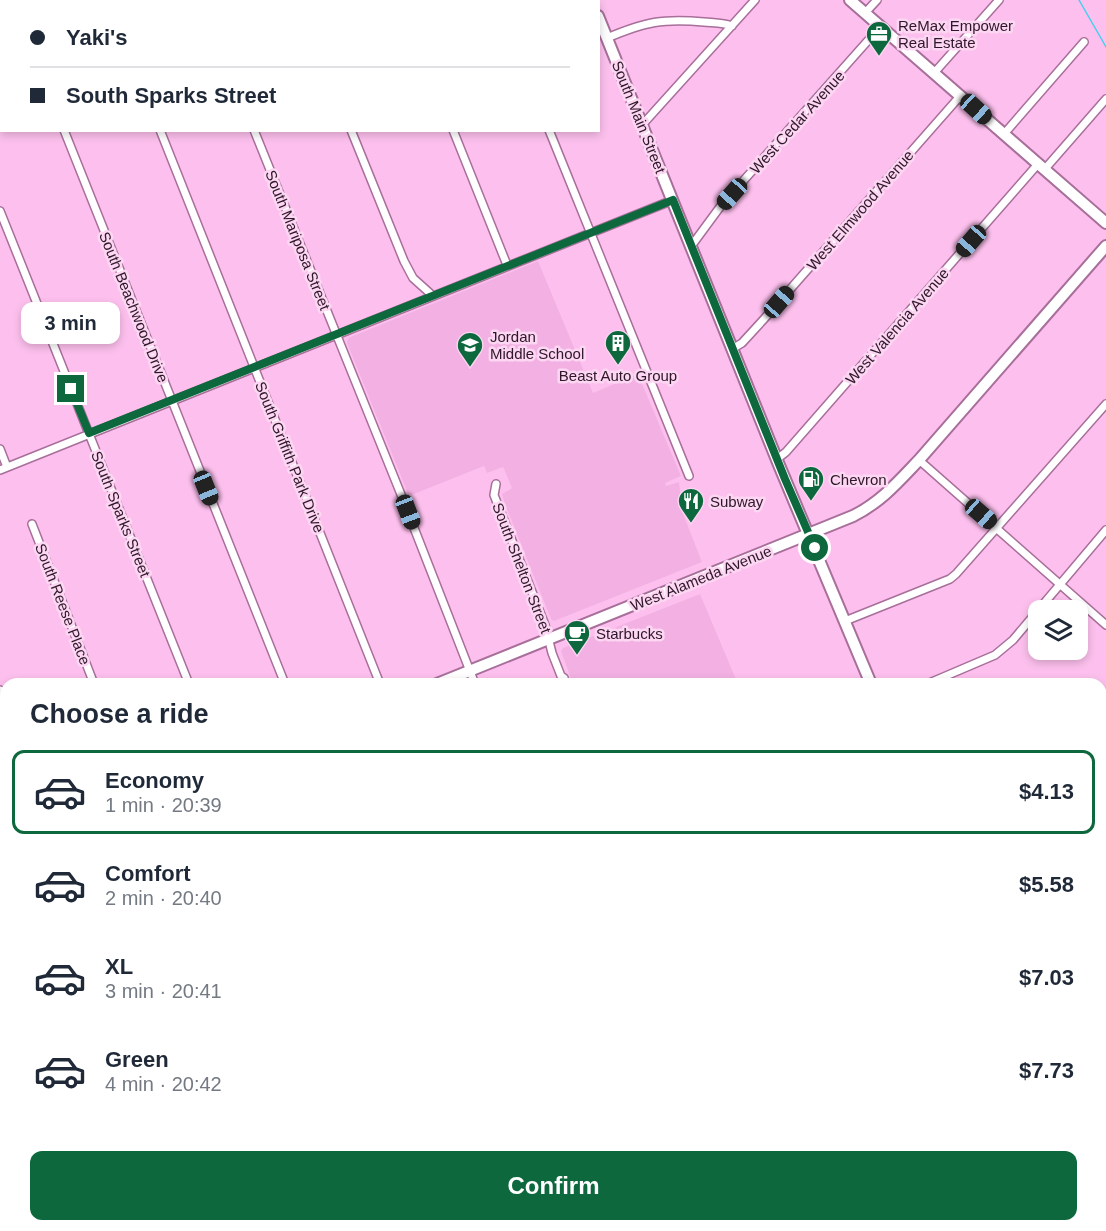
<!DOCTYPE html>
<meta charset="utf-8">
<style>
body{margin:0;font-family:Arial,sans-serif;background:#f2f2f3;color:#1f2937;height:100vh;display:flex;flex-direction:column;font-size:22px;white-space:nowrap}
*{box-sizing:border-box;margin:0}
p{font-size:20px;color:#747a83}
.icon{flex:none;width:33px;height:33px;fill:none;stroke:currentColor;stroke-width:2;stroke-linecap:round;stroke-linejoin:round}
.map{position:relative;flex:1;overflow:hidden}
.drawer{position:absolute;left:0px;top:678px;width:1107px;height:554px;display:flex;flex-direction:column;background:#fff;border-radius:18px 18px 0 0;box-shadow:0 3px 9px #0003}
.drawer>*{flex:none}
.banner{position:absolute;left:0px;top:0px;width:600px;height:132px;box-shadow:0 3px 9px #0003;display:grid;align-content:center;height:132px;padding:0 30px;background:#fff}
.controls{position:absolute;left:1028px;top:600px;display:grid;gap:12px}
.controls a{display:grid;place-items:center;width:60px;height:60px;border-radius:12px;background:#fff;box-shadow:0 3px 9px #0003;font-size:30px}
.end{position:absolute;width:27px;height:27px;margin:-14px;border:8px solid #0d693d;background:#fff;box-shadow:0 0 0 3px #fff}
.from{border-radius:50%}
.bubble{position:absolute;height:42px;border-radius:12px;background:#fff;box-shadow:0 3px 9px #0003;font-size:20px;font-weight:700;line-height:42px;text-align:center}
.car{position:absolute;width:18px;height:36px;margin:-18px -9px;border-radius:8px;box-shadow:0 0 4px 2px #0007;background:linear-gradient(#222 24%,#8ab4d8 0 40%,#222 0 76%,#8ab4d8 0 86%,#222 0)}
.banner b{display:flex;align-items:center;gap:21px;height:57px;font-size:22px}
.banner b+b{border-top:2px solid #e0e1e3}
.banner i{width:15px;height:15px;background:#1f2937}
ul{padding:0;list-style:none}
li{display:flex;align-items:center;gap:18px;height:84px;margin:0 12px 9px;padding:0 18px;border:3px solid transparent;border-radius:12px}
li div{flex:1}
li b{display:block;font-size:22px}
li em{font-style:normal;font-weight:700}
li.on{border-color:#0d693d}
li>.icon{width:54px;height:54px;stroke-width:1.5}
h2{padding:0 30px;font-size:27px;line-height:72px}
.button{display:flex;gap:12px;margin-top:auto;padding:12px 30px}
.button a{flex:1;height:69px;border-radius:12px;background:#0d693d;color:#fff;font-size:24px;font-weight:700;line-height:69px;text-align:center}
.map>svg:first-child{display:block}
</style>
<div class="map">
<svg width="1106" height="1231" viewBox="0 0 1106 1231">
<rect width="100%" height="100%" fill="#fdc0ee"/>
<!-- built -->
<path fill="#f3b1e3" d="M538 261 593 393 638 374 681 476 665 483 666 486 679 482 682 511 702 562 554 621 551 619 505 504 502 494 512 488 503 467 487 473 484 466 409 496 347 343 348 338Z
M700 594 738 684H573L561 651 563 648Z"/>
<!-- green -->
<path fill="#eb9ed9" d="M1101 776 1106 778V1231H807L809 1226H1101Z"/>
<g fill="none" stroke-linecap="round" stroke-linejoin="round">
<!-- stream -->
<path stroke="#48cfed" stroke-width="1.5" d="M1079 0 1106 47
M1101 782 1106 784"/>
<!-- street casing -->
<g stroke="#a76f9a" stroke-width="10">
<path id="street" d="M12 0 13 2
M298 0 299 2
M401 0V2
M497 0 498 2
M865 13 877 0
M607 38C645 22 663 18 704 22 714 23 724 23 732 26
M934 73 999 0
M643 124 755 0
M64 130 285 684
M160 130 380 684
M254 130 400 492 475 684
M351 130 404 261 413 278 433 296
M453 130 507 265
M549 130 689 476
M1004 134 1084 42
M1044 170 1106 99
M0 211 189 684
M692 245 720 207 880 27
M732 349 742 343 764 319 961 95
M0 449 7 467
M777 459 786 452 1038 164
M919 460 1106 625
M0 470 673 200
M496 484 494 495 545 625 552 653 561 676 564 678
M32 524 94 684
M845 621 950 579 956 574 1106 404
M927 684 995 655 1013 640 1106 530
M0 690 6 705
M0 928 6 943
M0 1154 6 1158
M120 1226 124 1231
M313 1226 315 1231
M533 1226 589 1231
M692 1226 695 1231
M379 1231 389 1226
M457 1231V1226"/>
</g>
<!-- secondary casing -->
<g stroke="#a76f9a" stroke-width="14">
<path id="secondary" d="M592 0 593 2
M47 2 49 0
M194 2 198 0
M598 16 779 465 871 684
M0 55 2 54
M0 79 2 78
M437 684 853 516C881 502 898 482 919 460L1106 246
M1101 718 1106 717
M0 860 6 857
M160 1231 191 1226"/>
</g>
<!-- primary casing -->
<g stroke="#a76f9a" stroke-width="14">
<path id="primary" d="M850 0 1106 223"/>
</g>
<!-- street -->
<use href="#street" stroke="#fff" stroke-width="7"/>
<!-- secondary -->
<use href="#secondary" stroke="#fff" stroke-width="10"/>
<!-- primary -->
<use href="#primary" stroke="#fff" stroke-width="10"/>
</g>
<g fill="none" stroke-linecap="round" stroke-linejoin="round">
<!-- route -->
<path stroke="#0d693d" stroke-width="8" d="M71 389 89 433 673 200 785 479 815 548"/>
</g>
<!-- icons -->
<defs>
<g id="office-pin" transform="scale(1.35)"><path d="M0 17L-7.5 6A9.5 9.5 0 1 1 7.5 6Z" fill="#0d693d" stroke="#fcd6f2"/><path d="M-6-3h4V-5.5h4V-3h4V5H-6ZM-1-4.5V-3h2v-1.5ZM-6 0V1H6V0Z" fill="#fff"/></g>
<g id="building-pin" transform="scale(1.35)"><path d="M0 17L-7.5 6A9.5 9.5 0 1 1 7.5 6Z" fill="#0d693d" stroke="#fcd6f2"/><path d="M-4-6H4V6H1V3H-1V6H-4ZM-2.5-4.3h1.7v1.8h-1.7ZM.8-4.3h1.7v1.8H.8ZM-2.5-1h1.7V.8h-1.7ZM.8-1h1.7V.8H.8Z" fill="#fff"/></g>
<g id="school-pin" transform="scale(1.35)"><path d="M0 17L-7.5 6A9.5 9.5 0 1 1 7.5 6Z" fill="#0d693d" stroke="#fcd6f2"/><path d="M0-5L7-2L0 1L-7-2ZM-4 1L0 2.5L4 1V4Q0 6-4 4Z" fill="#fff"/></g>
<g id="fuel-pin" transform="scale(1.35)"><path d="M0 17L-7.5 6A9.5 9.5 0 1 1 7.5 6Z" fill="#0d693d" stroke="#fcd6f2"/><path d="M-5.5-6h7V0h2V4h1.3V-2.5L3-4.5l.8-.8L6-3V5H2.5V1h-1V6h-7ZM-4.2-4.7v3.2H.2V-4.7Z" fill="#fff"/></g>
<g id="restaurant-pin" transform="scale(1.35)"><path d="M0 17L-7.5 6A9.5 9.5 0 1 1 7.5 6Z" fill="#0d693d" stroke="#fcd6f2"/><path d="M-5-6h1v4h1v-4h1v4h1v-4h1v5L-1.5 .5V6h-2V.5L-5-1ZM5-6V6H3V1.5H1.5Q1.5-4 5-6Z" fill="#fff"/></g>
<g id="cafe-pin" transform="scale(1.35)"><path d="M0 17L-7.5 6A9.5 9.5 0 1 1 7.5 6Z" fill="#0d693d" stroke="#fcd6f2"/><path d="M-5.5-4.5H6V0H3Q3 3.5 0 3.5H-2.5Q-5.5 3.5-5.5 0ZM3-3.2v2h1.7v-2ZM-6 4.5H4V6H-6Z" fill="#fff"/></g>
</defs>
<g fill-rule="evenodd">
<use href="#office-pin" x="879" y="34"/>
<use href="#building-pin" x="618" y="343"/>
<use href="#school-pin" x="470" y="345"/>
<use href="#fuel-pin" x="811" y="479"/>
<use href="#restaurant-pin" x="691" y="501"/>
<use href="#cafe-pin" x="577" y="633"/>
</g>
<g text-anchor="middle" dominant-baseline="central" stroke-width="5" stroke-linejoin="round" paint-order="stroke">
<!-- poi labels -->
<g font-size="15" fill="#2d1728" stroke="#fcd6f2" text-anchor="start">
<text x="898" y="25">ReMax Empower<tspan x="898" dy="17">Real Estate</tspan></text>
<text x="490" y="336">Jordan<tspan x="490" dy="17">Middle School</tspan></text>
<text x="618" y="375" text-anchor="middle">Beast Auto Group</text>
<text x="830" y="479">Chevron</text>
<text x="710" y="501">Subway</text>
<text x="596" y="633">Starbucks</text>
</g>
<!-- street labels -->
<g font-size="15" fill="#2d1728" stroke="#fcd6f2">
<text transform="translate(639 117) rotate(68)">South Main Street</text>
<text transform="translate(797 122) rotate(-48)">West Cedar Avenue</text>
<text transform="translate(860 210) rotate(-49)">West Elmwood Avenue</text>
<text transform="translate(298 240) rotate(68)">South Mariposa Street</text>
<text transform="translate(134 307) rotate(68)">South Beachwood Drive</text>
<text transform="translate(897 326) rotate(-49)">West Valencia Avenue</text>
<text transform="translate(290 457) rotate(68)">South Griffith Park Drive</text>
<text transform="translate(121 514) rotate(68)">South Sparks Street</text>
<text transform="translate(522 568) rotate(69)">South Shelton Street</text>
<text transform="translate(701 578) rotate(-22)">West Alameda Avenue</text>
<text transform="translate(63 604) rotate(69)">South Reese Place</text>
</g>
</g>
</svg>
<div class="controls">
<a><svg class="icon" aria-label="layers" viewBox="0 0 24 24"><path d="M12 4l9 5-9 5-9-5zM3 14l9 5 9-5"/></svg></a>
</div>
<i class="end from" style="left:815px;top:548px"></i>
<i class="end" style="left:71px;top:389px"></i>
<div class="bubble" style="left:21px;top:302px;width:99px">3 min</div>
<i class="car" style="left:976px;top:109px;rotate:132deg"></i>
<i class="car" style="left:732px;top:194px;rotate:222deg"></i>
<i class="car" style="left:971px;top:241px;rotate:221deg"></i>
<i class="car" style="left:779px;top:302px;rotate:41deg"></i>
<i class="car" style="left:206px;top:488px;rotate:158deg"></i>
<i class="car" style="left:408px;top:512px;rotate:159deg"></i>
<i class="car" style="left:981px;top:514px;rotate:131deg"></i>
<div class="banner">
<b><i class="from"></i>Yaki's</b>
<b><i></i>South Sparks Street</b>
</div>
<section class="drawer">
<h2>Choose a ride</h2>
<ul>
<li class="on"><svg class="icon" aria-label="car" viewBox="0 0 24 24"><path d="M5 17H2v-5l4-1 3-4h7l3 4 3 1v5h-3M9 17h6M6 11h13"/><circle cx="7" cy="17" r="2"/><circle cx="17" cy="17" r="2"/></svg><div><b>Economy</b><p>1 min · 20:39</p></div><em>$4.13</em></li>
<li><svg class="icon" aria-label="car" viewBox="0 0 24 24"><path d="M5 17H2v-5l4-1 3-4h7l3 4 3 1v5h-3M9 17h6M6 11h13"/><circle cx="7" cy="17" r="2"/><circle cx="17" cy="17" r="2"/></svg><div><b>Comfort</b><p>2 min · 20:40</p></div><em>$5.58</em></li>
<li><svg class="icon" aria-label="car" viewBox="0 0 24 24"><path d="M5 17H2v-5l4-1 3-4h7l3 4 3 1v5h-3M9 17h6M6 11h13"/><circle cx="7" cy="17" r="2"/><circle cx="17" cy="17" r="2"/></svg><div><b>XL</b><p>3 min · 20:41</p></div><em>$7.03</em></li>
<li><svg class="icon" aria-label="car" viewBox="0 0 24 24"><path d="M5 17H2v-5l4-1 3-4h7l3 4 3 1v5h-3M9 17h6M6 11h13"/><circle cx="7" cy="17" r="2"/><circle cx="17" cy="17" r="2"/></svg><div><b>Green</b><p>4 min · 20:42</p></div><em>$7.73</em></li>
</ul>
<div class="button"><a>Confirm</a></div>
</section>
</div>
